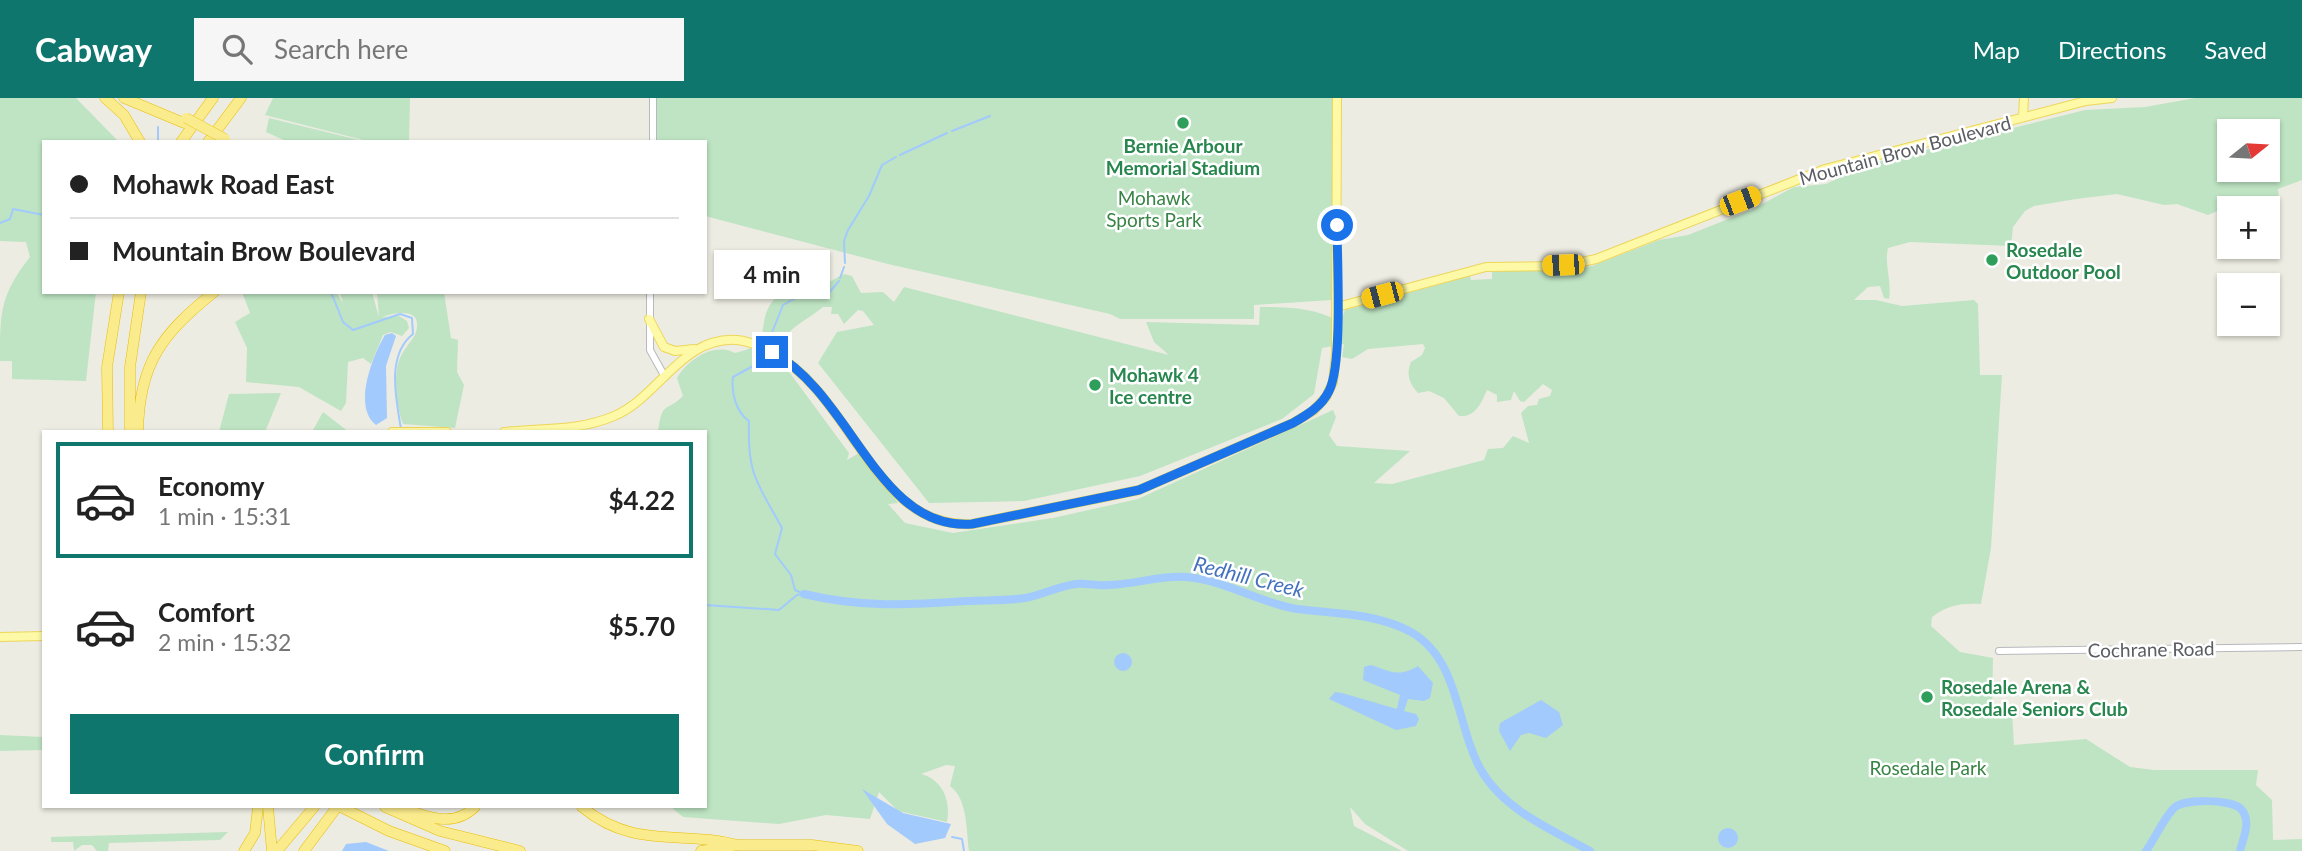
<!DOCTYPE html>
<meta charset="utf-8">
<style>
body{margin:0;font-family:Lato,sans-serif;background:#f6f6f6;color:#222;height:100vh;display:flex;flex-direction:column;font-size:26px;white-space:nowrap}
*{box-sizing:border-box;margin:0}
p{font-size:23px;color:#767676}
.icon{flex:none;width:38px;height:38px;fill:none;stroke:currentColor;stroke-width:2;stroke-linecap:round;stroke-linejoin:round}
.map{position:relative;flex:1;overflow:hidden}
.details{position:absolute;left:42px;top:332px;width:665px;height:378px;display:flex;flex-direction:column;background:#fff;border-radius:0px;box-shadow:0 2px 5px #0004}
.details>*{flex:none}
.banner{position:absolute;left:42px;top:42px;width:665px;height:154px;border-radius:0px;box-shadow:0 2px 5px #0004;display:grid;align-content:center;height:154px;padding:0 28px;background:#fff}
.needle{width:46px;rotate:72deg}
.tools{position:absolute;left:2217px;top:21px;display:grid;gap:14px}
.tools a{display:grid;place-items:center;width:63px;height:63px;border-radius:0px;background:#fff;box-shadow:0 2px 5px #0004;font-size:35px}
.end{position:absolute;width:32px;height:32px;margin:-16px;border:9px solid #1a73e8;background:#fff;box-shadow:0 0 0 4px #fff}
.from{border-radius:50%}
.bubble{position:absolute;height:49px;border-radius:0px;background:#fff;box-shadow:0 2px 5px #0004;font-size:23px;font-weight:700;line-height:49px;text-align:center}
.car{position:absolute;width:21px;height:42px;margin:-21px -10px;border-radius:9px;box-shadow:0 0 5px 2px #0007;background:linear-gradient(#f5c518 24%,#345 0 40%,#f5c518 0 76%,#345 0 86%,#f5c518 0)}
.banner b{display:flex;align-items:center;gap:24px;height:66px;font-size:26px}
.banner b+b{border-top:2px solid #e0e0e0}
.banner i{width:18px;height:18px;background:#222}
ul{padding:12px 0 0;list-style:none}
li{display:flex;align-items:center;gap:21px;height:116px;margin:0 14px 10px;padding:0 14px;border:4px solid transparent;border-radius:0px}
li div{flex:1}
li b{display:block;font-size:26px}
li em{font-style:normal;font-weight:700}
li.selected{border-color:#0f766e}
li>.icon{width:63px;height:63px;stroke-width:1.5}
.button{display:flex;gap:14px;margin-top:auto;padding:14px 28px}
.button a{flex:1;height:80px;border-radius:0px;background:#0f766e;color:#fff;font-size:28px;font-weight:700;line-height:80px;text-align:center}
header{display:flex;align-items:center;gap:42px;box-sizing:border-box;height:98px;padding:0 35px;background:#0f766e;color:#fff}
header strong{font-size:33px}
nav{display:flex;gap:38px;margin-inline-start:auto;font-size:24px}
.search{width:490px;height:63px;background:#f6f6f6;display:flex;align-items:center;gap:18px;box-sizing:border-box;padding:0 24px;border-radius:0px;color:#767676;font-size:26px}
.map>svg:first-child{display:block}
</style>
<header>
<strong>Cabway</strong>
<div class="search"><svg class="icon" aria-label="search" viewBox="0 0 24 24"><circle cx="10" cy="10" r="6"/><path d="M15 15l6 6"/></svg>Search here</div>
<nav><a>Map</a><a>Directions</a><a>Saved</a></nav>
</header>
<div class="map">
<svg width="2302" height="753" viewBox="0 0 2302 753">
<rect width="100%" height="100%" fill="#edece2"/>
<!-- green -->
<path fill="#bee4c3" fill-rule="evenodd" d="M0 0H76L119 44H44V194H96L86 283 12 281V263H0C0 214 0 197 30 159L26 144 0 143Z
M273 0H410L409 44H371L265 17Z
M657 0H1332V202L1254 207V221H1120L1110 216 888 166 705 118V44H656Z
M2195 0H2302V82L2278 91 2279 99 2271 101 2259 110 2231 107 2208 117 2177 106 2164 107 2117 96 2076 101 2034 108 2025 113 2013 129 2011 148 1910 144 1888 150C1884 167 1892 183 1889 201L1884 200 1880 188 1868 189 1854 202H1876L1902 208 1974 202 1978 206 1980 277H2002L1991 450 1981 506C1961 505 1948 507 1932 519L1931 528 1960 554 1993 560 1992 613H2012L2014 647 2086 641 2130 669 2154 672H2258L2256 687 2272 702 2273 742 2302 741V753H1408L1365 726 1350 709 1354 728 1402 753H969C966 732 968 701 950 688L955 668 946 667 921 676C943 682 951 703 947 724L898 713 879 694 870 721 826 717 779 726 683 719 671 709H705V334H658C662 302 666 315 683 298L677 280C688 261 715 244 735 255 775 247 755 227 772 204 778 196 790 187 799 182L825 186 844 176 852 178 861 195 883 194 894 204 904 189 1169 257 1154 244 1146 224 1259 227 1260 209C1289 209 1316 210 1340 224L1345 212 1470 178 1471 182 1492 181V173H1552L1592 168 1659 142 1688 137 1751 112 1794 89 1826 86 1866 67 2085 12 2145 9ZM2230 33H2268V72H2230ZM823 209H832L831 216H838L844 226 858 212 863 213 874 227 837 234 818 265 929 405 1024 403 1140 378 1282 321 1314 296 1322 250 1344 246 1342 259 1352 261 1368 251 1423 246 1425 250 1422 257 1411 264C1406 276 1409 285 1418 295L1429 293 1444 300 1459 318C1476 320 1482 303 1487 292L1497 297V304L1511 302 1514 293 1520 303 1524 304 1543 286 1552 292 1550 298 1539 301 1537 307 1528 308 1521 315 1529 345 1513 338 1503 350 1488 351 1484 362 1392 386 1374 385 1410 353 1337 348 1329 337 1336 319 1333 312 1138 401 1053 420 953 435 905 425 888 406 898 405 859 355 847 362 849 355 784 267C772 234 802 227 823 209Z
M269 20 367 44H288L266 34Z
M242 194H336L343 205 340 194H372L379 220 377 194H444L451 240 458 242 457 274 464 287 455 330 403 326C397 310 394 289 397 271 400 252 413 244 416 234 423 209 396 214 382 219L399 218 407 223 409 230 402 238 391 234 383 237 371 266 363 260 348 264 346 305 341 313 299 289 246 284 247 250 235 224 250 215Z
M281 295 265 334H219L229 296Z
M323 314 349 334H312Z
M0 637 44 639V652L0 653Z
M228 734 220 742 109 745 108 753H97L92 747H82L74 753 73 744H51V739Z"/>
<!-- water -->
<path fill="#a2cafc" d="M392 235 396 238 386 268 387 320 376 327C352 309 373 257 385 237Z
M1114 564a9 9 0 1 1 18 0a9 9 0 1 1-18 0Z
M1371 567C1390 573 1398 580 1418 568L1433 585 1430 600 1424 603 1408 601 1404 613 1416 616 1419 621 1416 628 1396 632 1329 601 1335 594 1342 595 1397 611 1400 597 1363 582 1364 569Z
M1541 602 1559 614 1563 627 1546 640 1529 635 1521 637 1510 653 1499 633 1500 625Z
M862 691 903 715 951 726 945 740 915 746 887 726Z
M1718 740a10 10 0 1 1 20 0a10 10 0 1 1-20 0Z
M366 744 389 753H342L346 746Z"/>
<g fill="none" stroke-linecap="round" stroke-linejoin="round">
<!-- stream -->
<path stroke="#a2cafc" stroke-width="2" d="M952 33 990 18
M158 44V29
M900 57 947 35
M0 125 10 121 13 111 44 117
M845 165 844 143 848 132 869 98 882 67 896 59
M840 180 844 169
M331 194 343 224 353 232 400 216 412 220 413 236C386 257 396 301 401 331
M767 247 783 207 801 197 808 188 828 196 839 183
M763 255 753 268 733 279C731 295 736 314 749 323 747 377 757 384 782 430L775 456 791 477 795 492 804 496
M705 507 779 512 797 497 803 496
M952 739 962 741 964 753"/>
<!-- river -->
<path stroke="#a2cafc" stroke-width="8" d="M804 496C862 510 908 507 967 503 986 502 1006 503 1025 500 1042 497 1059 488 1076 486 1087 485 1097 488 1108 487 1134 487 1159 477 1186 479 1225 482 1259 505 1297 511 1335 516 1376 515 1411 534 1460 562 1456 628 1481 672 1504 712 1552 732 1590 753
M2146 753C2155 740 2163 722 2173 711 2182 700 2232 701 2241 711 2252 723 2243 740 2240 753"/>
<!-- minor casing -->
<g stroke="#b7b9be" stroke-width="8">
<path id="minor" d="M653 44V0
M650 194V252L665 279
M1999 553 2302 549"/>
</g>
<!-- major casing -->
<g stroke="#edd65a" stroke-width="10">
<path id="major" d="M2023 19 2024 0
M1337 209 1486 169 1563 168 1596 161 1825 71 2086 3 2112 0
M649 221 664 249 675 253 694 251
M392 334H447
M504 334C540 330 580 333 614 318 659 299 682 238 737 242 749 243 760 248 771 254 852 295 874 432 972 426L1139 392 1293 325 1313 313 1326 299 1333 284 1336 256 1337 0
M0 539 44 538"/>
</g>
<!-- highway casing -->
<g stroke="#e8bd06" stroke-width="11">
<path id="highway" d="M105 0 124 17 140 44
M124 0 184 25
M181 44 213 0
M208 44 241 0
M108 334 107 269 119 194
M130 334V269L141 194
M138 334C139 265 162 236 214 194
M268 709 272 753
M341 709 389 733 445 753
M385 709 440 733 520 753
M399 709C426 718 452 731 475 709
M582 709C634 752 681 732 738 747
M244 753 255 735 258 709
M277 753 314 709
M304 753 337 709
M701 753 738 747H812L858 753"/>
</g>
<!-- minor -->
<use href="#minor" stroke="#fff" stroke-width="6"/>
<!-- major -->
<use href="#major" stroke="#fdf9a7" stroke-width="8"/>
<!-- highway -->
<use href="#highway" stroke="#faeb8c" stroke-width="10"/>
<!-- highway-bridge casing -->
<g stroke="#e8bd06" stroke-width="11" stroke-linecap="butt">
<path id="highway-bridge" d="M186 20 225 41"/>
</g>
<!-- highway-bridge -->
<use href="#highway-bridge" stroke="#faeb8c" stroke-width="10"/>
</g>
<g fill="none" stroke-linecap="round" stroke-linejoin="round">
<!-- route -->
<path stroke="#1a73e8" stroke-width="9" d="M772 254C853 298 877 433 972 426L1139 392 1293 325C1307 317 1322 308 1329 293 1343 266 1337 162 1337 127"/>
</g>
<!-- markers -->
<g fill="#2e9e5b" stroke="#fff" stroke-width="2.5">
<circle cx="1183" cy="25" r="7"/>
<circle cx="1992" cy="162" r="7"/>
<circle cx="1095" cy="287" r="7"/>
<circle cx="1927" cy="599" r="7"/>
</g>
<g text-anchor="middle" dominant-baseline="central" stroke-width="5" stroke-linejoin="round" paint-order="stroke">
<!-- leisure labels -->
<g font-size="19" font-weight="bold" fill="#27864d" stroke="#fff" text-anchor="start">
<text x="1183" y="47" text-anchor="middle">Bernie Arbour<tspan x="1183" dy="22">Memorial Stadium</tspan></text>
<text x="2006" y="151">Rosedale<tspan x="2006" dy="22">Outdoor Pool</tspan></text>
<text x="1109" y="276">Mohawk 4<tspan x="1109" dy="22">Ice centre</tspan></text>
<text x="1941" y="588">Rosedale Arena &amp;<tspan x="1941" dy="22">Rosedale Seniors Club</tspan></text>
</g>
<!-- street labels -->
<g font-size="19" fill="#5a5d62" stroke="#fff">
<text transform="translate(1905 52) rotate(-15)">Mountain Brow Boulevard</text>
<text transform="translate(2151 551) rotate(-1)">Cochrane Road</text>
</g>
<!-- park labels -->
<g font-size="19" fill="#378444" stroke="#fff">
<text x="1154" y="99">Mohawk<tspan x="1154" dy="22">Sports Park</tspan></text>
<text x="1928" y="669">Rosedale Park</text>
</g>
<!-- water labels -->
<g font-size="21" font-style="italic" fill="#4572bf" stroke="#fff">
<text transform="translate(1249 478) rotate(14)">Redhill Creek</text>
</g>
</g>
</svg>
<div class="tools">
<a><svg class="needle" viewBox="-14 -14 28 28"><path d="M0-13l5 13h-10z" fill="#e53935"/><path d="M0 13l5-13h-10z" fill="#767676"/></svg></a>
<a>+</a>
<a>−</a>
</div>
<i class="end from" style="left:1337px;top:127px"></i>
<i class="end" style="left:772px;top:254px"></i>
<div class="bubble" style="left:714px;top:152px;width:116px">4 min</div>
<i class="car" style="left:1740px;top:103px;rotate:69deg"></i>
<i class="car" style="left:1563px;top:167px;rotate:268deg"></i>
<i class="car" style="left:1382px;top:197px;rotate:255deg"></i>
<div class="banner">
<b><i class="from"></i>Mohawk Road East</b>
<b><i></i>Mountain Brow Boulevard</b>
</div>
<section class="details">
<ul>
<li class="selected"><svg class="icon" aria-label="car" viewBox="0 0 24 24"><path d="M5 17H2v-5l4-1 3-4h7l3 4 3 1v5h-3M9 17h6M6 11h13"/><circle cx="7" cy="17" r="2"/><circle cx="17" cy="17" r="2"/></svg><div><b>Economy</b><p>1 min · 15:31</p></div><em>$4.22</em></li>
<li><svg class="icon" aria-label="car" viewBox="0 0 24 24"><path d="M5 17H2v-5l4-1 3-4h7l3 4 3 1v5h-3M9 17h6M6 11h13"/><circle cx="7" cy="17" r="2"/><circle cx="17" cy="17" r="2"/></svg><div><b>Comfort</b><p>2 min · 15:32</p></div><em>$5.70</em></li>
</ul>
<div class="button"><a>Confirm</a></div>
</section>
</div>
